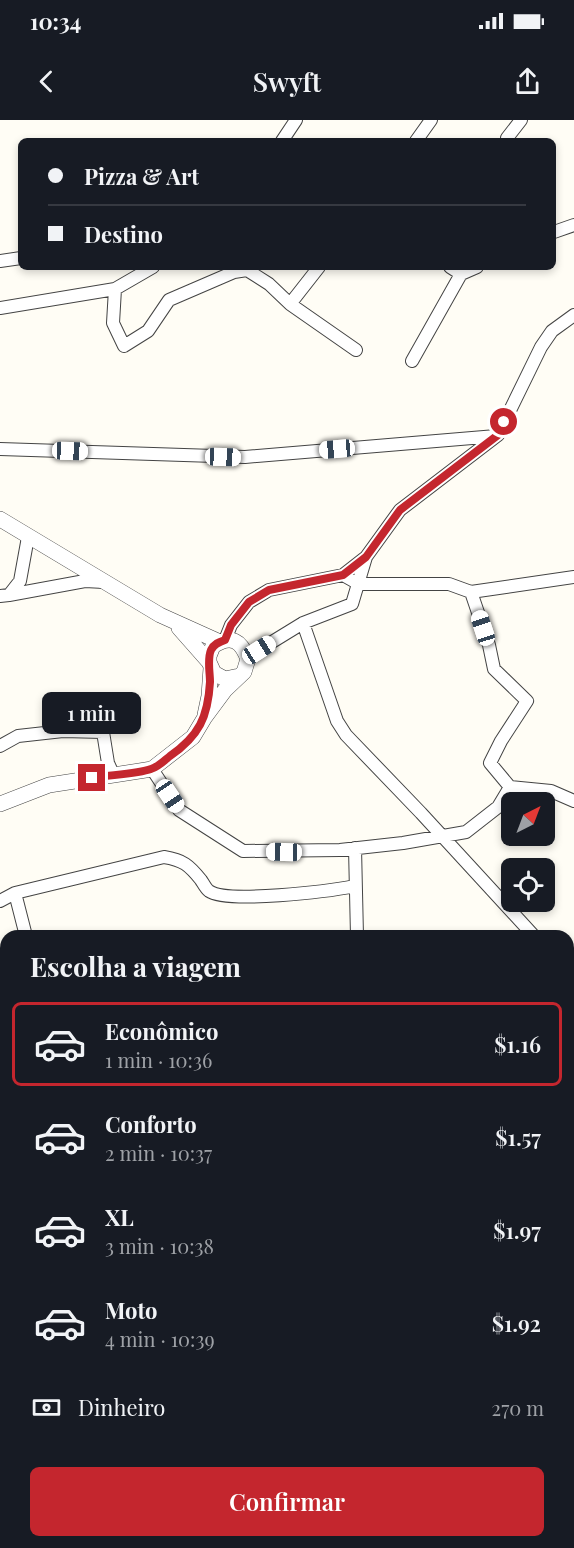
<!DOCTYPE html>
<html lang="pt">
<meta charset="utf-8">
<style>
body{margin:0;font-family:"Playfair Display",serif;background:#242831;color:#f1f3f6;height:100vh;display:flex;flex-direction:column;font-size:22px;white-space:nowrap}
*{box-sizing:border-box;margin:0}
p{font-size:20px;color:#9ea1a6}
.icon{flex:none;width:33px;height:33px;fill:none;stroke:currentColor;stroke-width:2;stroke-linecap:round;stroke-linejoin:round}
.map{position:relative;flex:1;overflow:hidden}
.drawer{position:absolute;left:0px;top:810px;width:574px;height:618px;display:flex;flex-direction:column;background:#171b24;border-radius:18px 18px 0 0;box-shadow:0 3px 9px #0003}
.drawer>*{flex:none}
.banner{position:absolute;left:18px;top:18px;width:538px;height:132px;border-radius:9px;box-shadow:0 3px 9px #0003;display:grid;align-content:center;height:132px;padding:0 30px;background:#171b24}
.needle{width:39px;rotate:42deg}
.controls{position:absolute;left:501px;top:672px;display:grid;gap:12px}
.controls a{display:grid;place-items:center;width:54px;height:54px;border-radius:9px;background:#171b24;box-shadow:0 3px 9px #0003;font-size:30px}
.end{position:absolute;width:27px;height:27px;margin:-14px;border:8px solid #c4262e;background:#fff;box-shadow:0 0 0 3px #fff}
.from{border-radius:50%}
.bubble{position:absolute;height:42px;border-radius:9px;background:#171b24;box-shadow:0 3px 9px #0003;font-size:20px;font-weight:600;line-height:42px;text-align:center}
.car{position:absolute;width:18px;height:36px;margin:-18px -9px;border-radius:8px;box-shadow:0 0 4px 2px #0007;background:linear-gradient(#fff 24%,#345 0 40%,#fff 0 76%,#345 0 86%,#fff 0)}
.banner b{display:flex;align-items:center;gap:21px;height:57px;font-size:22px}
.banner b+b{border-top:2px solid #363941}
.banner i{width:15px;height:15px;background:#f1f3f6}
ul{padding:0;list-style:none}
li{display:flex;align-items:center;gap:18px;height:84px;margin:0 12px 9px;padding:0 18px;border:3px solid transparent;border-radius:9px}
li div{flex:1}
li b{display:block;font-size:22px}
li em{font-style:normal;font-weight:600}
li.current{border-color:#c4262e}
li>.icon{width:54px;height:54px;stroke-width:1.5}
h2{padding:0 30px;font-size:27px;line-height:72px}
.pay{display:flex;align-items:center;gap:15px;height:66px;padding:0 30px;font-size:22px}
.pay p{margin-inline-start:auto}
.button{display:flex;gap:12px;margin-top:auto;padding:12px 30px}
.button a{flex:1;height:69px;border-radius:9px;background:#c4262e;color:#fff;font-size:24px;font-weight:600;line-height:69px;text-align:center}
.status{display:flex;justify-content:space-between;align-items:center;height:42px;padding:0 30px;background:#171b24;direction:ltr}
.status svg{height:16px;fill:currentColor}
header{display:flex;justify-content:space-between;align-items:center;height:78px;padding:0 30px;background:#171b24;font-size:27px;font-weight:600}
.map>svg:first-child{display:block}
</style>
<div class="status"><b>10:34</b><svg viewBox="0 0 49 12"><path d="M0 12V9h3v3zM5 12V6h3v6zM10 12V3h3v9zM15 12V0h3v12zM26 1h20v11H26zM47 4h2v5h-2z"/></svg></div>
<header><svg class="icon" aria-label="back" viewBox="0 0 24 24"><path d="M15 5l-7 7 7 7"/></svg>Swyft<svg class="icon" aria-label="share" viewBox="0 0 24 24"><path d="M12 15V3M7 8l5-5 5 5M5 13v7h14v-7"/></svg></header>
<div class="map">
<svg width="574" height="1428" viewBox="0 0 574 1428">
<rect width="100%" height="100%" fill="#fffdf5"/>
<!-- pitch -->
<path fill="#e6f2cf" d="M55 1422H147L145 1428H53Z"/>
<g fill="none" stroke-linecap="round" stroke-linejoin="round">
<!-- minor casing -->
<g stroke="#444" stroke-width="14">
<path id="minor" d="M507 18 521 0
M282 21 296 0
M416 21 431 0
M554 112 574 105
M0 141 21 138
M450 147 461 154 477 147
M115 169 113 203 124 226 148 211 169 180 234 152 247 150 269 164 290 184 356 230
M290 184 319 147
M0 188 115 169 153 147
M412 241 461 154
M0 329 245 337 496 316
M343 455 359 464H449L471 472 574 457
M471 472 489 525 494 549 527 581 501 621 490 643 510 667
M9 475 85 461 104 462
M0 476 9 475 20 461 28 417
M303 503 337 601 346 615 421 693 534 816
M225 520 231 505 249 482 269 470 343 455 366 437 400 390 498 315 541 227 552 211 574 195
M248 539 259 530 303 503 352 484 366 437
M0 626 18 616 63 611 103 612 108 643 113 654
M152 649 179 690 243 731 340 730 403 723 466 712 498 687 510 667 551 671 574 681
M355 728 357 816
M15 773 26 816
M0 781 15 773 164 737C183 740 189 745 201 760 203 763 206 769 209 771 227 784 330 771 355 766
M568 853 574 859
M0 907 6 886
M0 1036 6 1044
M0 1158 6 1164
M0 1222 6 1231
M568 1234 574 1230
M0 1238 6 1240
M0 1271 6 1259
M0 1314 6 1326
M0 1345 6 1326
M156 1428 157 1422
M206 1428 208 1422
M286 1428 290 1422
M345 1428 347 1422
M478 1428H481"/>
</g>
<!-- tertiary casing -->
<g stroke="#444" stroke-width="16">
<path id="tertiary" d="M0 399 160 495 220 522
M179 508 209 542 214 553 225 559 239 556
M205 595 209 576 211 548
M0 684 49 665 152 649 193 617 205 597 225 570 244 552 248 539C241 521 232 514 213 526L209 536V542"/>
</g>
<!-- minor -->
<use href="#minor" stroke="#fff" stroke-width="12"/>
<!-- tertiary -->
<use href="#tertiary" stroke="#fff" stroke-width="15"/>
</g>
<g fill="none" stroke-linecap="round" stroke-linejoin="round">
<!-- route -->
<path stroke="#c4262e" stroke-width="8" d="M92 658C108 655 137 654 151 649 158 647 165 640 170 636 199 616 208 597 210 562 210 552 207 539 211 530 214 524 219 522 225 520L231 505 249 482 269 470 343 455 366 437 400 390 498 315 504 302"/>
</g>
</svg>
<div class="controls">
<a><svg class="needle" viewBox="-14 -14 28 28"><path d="M0-13l5 13h-10z" fill="#e53935"/><path d="M0 13l5-13h-10z" fill="#9ea1a6"/></svg></a>
<a><svg class="icon" aria-label="locate" viewBox="0 0 24 24"><circle cx="12" cy="12" r="6"/><path d="M12 2v4M12 18v4M2 12h4M18 12h4"/></svg></a>
</div>
<i class="end from" style="left:504px;top:302px"></i>
<i class="end" style="left:92px;top:658px"></i>
<div class="bubble" style="left:42px;top:572px;width:99px">1 min</div>
<i class="car" style="left:337px;top:329px;rotate:265deg"></i>
<i class="car" style="left:70px;top:331px;rotate:92deg"></i>
<i class="car" style="left:223px;top:337px;rotate:92deg"></i>
<i class="car" style="left:483px;top:508px;rotate:342deg"></i>
<i class="car" style="left:259px;top:530px;rotate:58deg"></i>
<i class="car" style="left:170px;top:676px;rotate:146deg"></i>
<i class="car" style="left:284px;top:732px;rotate:271deg"></i>
<div class="banner">
<b><i class="from"></i>Pizza &amp; Art</b>
<b><i></i>Destino</b>
</div>
<section class="drawer">
<h2>Escolha a viagem</h2>
<ul>
<li class="current"><svg class="icon" aria-label="car" viewBox="0 0 24 24"><path d="M5 17H2v-5l4-1 3-4h7l3 4 3 1v5h-3M9 17h6M6 11h13"/><circle cx="7" cy="17" r="2"/><circle cx="17" cy="17" r="2"/></svg><div><b>Econômico</b><p>1 min · 10:36</p></div><em>$1.16</em></li>
<li><svg class="icon" aria-label="car" viewBox="0 0 24 24"><path d="M5 17H2v-5l4-1 3-4h7l3 4 3 1v5h-3M9 17h6M6 11h13"/><circle cx="7" cy="17" r="2"/><circle cx="17" cy="17" r="2"/></svg><div><b>Conforto</b><p>2 min · 10:37</p></div><em>$1.57</em></li>
<li><svg class="icon" aria-label="car" viewBox="0 0 24 24"><path d="M5 17H2v-5l4-1 3-4h7l3 4 3 1v5h-3M9 17h6M6 11h13"/><circle cx="7" cy="17" r="2"/><circle cx="17" cy="17" r="2"/></svg><div><b>XL</b><p>3 min · 10:38</p></div><em>$1.97</em></li>
<li><svg class="icon" aria-label="car" viewBox="0 0 24 24"><path d="M5 17H2v-5l4-1 3-4h7l3 4 3 1v5h-3M9 17h6M6 11h13"/><circle cx="7" cy="17" r="2"/><circle cx="17" cy="17" r="2"/></svg><div><b>Moto</b><p>4 min · 10:39</p></div><em>$1.92</em></li>
</ul>
<div class="pay"><svg class="icon" aria-label="cash" viewBox="0 0 24 24"><path d="M3 7h18v10H3z"/><circle cx="12" cy="12" r="2"/></svg>Dinheiro<p>270 m</p></div>
<div class="button"><a>Confirmar</a></div>
</section>
</div>
